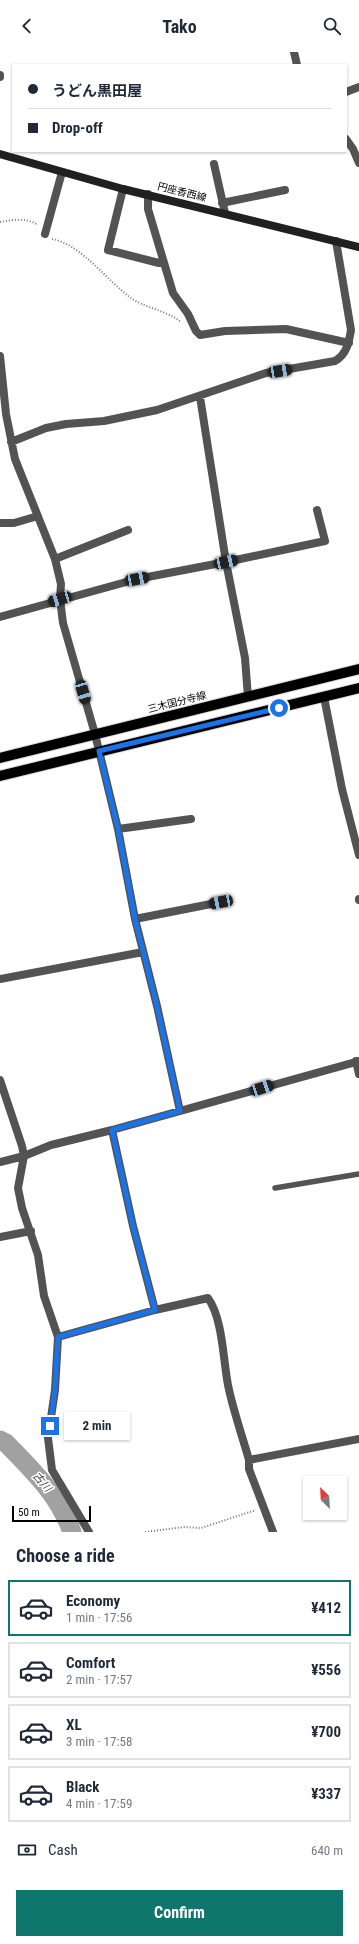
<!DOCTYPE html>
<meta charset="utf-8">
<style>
body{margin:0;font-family:"Roboto Condensed","Noto Sans JP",sans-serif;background:#f6f6f7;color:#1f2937;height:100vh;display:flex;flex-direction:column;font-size:15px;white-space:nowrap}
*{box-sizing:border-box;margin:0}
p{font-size:13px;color:#747a83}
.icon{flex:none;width:22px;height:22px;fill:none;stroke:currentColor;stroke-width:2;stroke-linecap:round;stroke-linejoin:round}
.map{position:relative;height:1480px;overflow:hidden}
.side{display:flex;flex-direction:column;background:#fff;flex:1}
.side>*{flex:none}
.hud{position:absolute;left:12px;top:12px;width:335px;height:88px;border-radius:0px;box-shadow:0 1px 3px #0004;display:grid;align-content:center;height:88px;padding:0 16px;background:#fff}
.needle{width:26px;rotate:336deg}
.controls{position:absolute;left:303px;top:1424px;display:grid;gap:8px}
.controls a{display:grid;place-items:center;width:44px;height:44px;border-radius:0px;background:#fff;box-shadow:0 1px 3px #0004;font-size:20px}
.scale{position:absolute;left:12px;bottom:10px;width:79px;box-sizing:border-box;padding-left:4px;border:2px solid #000;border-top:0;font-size:11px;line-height:14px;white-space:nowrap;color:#000;-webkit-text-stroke:3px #fff;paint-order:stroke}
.end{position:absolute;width:18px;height:18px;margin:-9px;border:5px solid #1a73e8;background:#fff;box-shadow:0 0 0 2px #fff}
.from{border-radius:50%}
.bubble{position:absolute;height:28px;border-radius:0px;background:#fff;box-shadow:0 1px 3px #0004;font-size:13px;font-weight:700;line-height:28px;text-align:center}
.car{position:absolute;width:12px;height:24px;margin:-12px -6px;border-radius:5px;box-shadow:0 0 3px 1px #0007;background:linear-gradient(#222 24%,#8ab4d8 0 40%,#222 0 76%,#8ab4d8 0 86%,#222 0)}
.hud b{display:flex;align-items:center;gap:14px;height:38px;font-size:15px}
.hud b+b{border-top:1px solid #e0e1e3}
.hud i{width:10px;height:10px;background:#1f2937}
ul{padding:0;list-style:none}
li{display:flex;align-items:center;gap:12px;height:56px;margin:0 8px 6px;padding:0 8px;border:2px solid #e0e1e3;border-radius:0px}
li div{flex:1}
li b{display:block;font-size:15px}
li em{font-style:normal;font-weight:700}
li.selected{border-color:#0f766e}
li>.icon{width:36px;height:36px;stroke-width:1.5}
h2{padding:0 16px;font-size:18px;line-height:48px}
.pay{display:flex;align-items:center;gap:10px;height:44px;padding:0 16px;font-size:15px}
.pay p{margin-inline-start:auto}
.button{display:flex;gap:8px;margin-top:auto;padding:8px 16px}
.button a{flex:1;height:46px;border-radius:0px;background:#0f766e;color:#fff;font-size:16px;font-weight:700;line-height:46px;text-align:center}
header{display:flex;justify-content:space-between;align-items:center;height:52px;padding:0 16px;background:#fff;font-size:18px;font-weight:700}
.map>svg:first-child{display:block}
</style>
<header><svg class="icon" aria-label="back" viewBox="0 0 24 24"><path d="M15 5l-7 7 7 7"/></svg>Tako<svg class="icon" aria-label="search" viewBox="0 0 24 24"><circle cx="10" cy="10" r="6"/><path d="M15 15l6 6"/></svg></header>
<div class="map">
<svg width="359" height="1480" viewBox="0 0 359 1480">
<rect width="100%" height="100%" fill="#fff"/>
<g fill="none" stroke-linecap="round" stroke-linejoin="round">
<!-- river -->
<path stroke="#a1a1a1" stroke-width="19" d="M0 1388 6 1391C33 1419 58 1442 72 1480"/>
<!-- primary casing -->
<g stroke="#dbdbdb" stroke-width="12">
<path id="primary" d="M0 706 359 617
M0 724 359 636"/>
</g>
<!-- path -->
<path stroke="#757575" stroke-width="2" stroke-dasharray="1 2" stroke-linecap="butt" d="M0 170C13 168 26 165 38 173
M52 187C81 192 107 229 131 246 147 257 166 258 181 270
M145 1480 184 1475 201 1476 256 1458"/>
<!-- lane -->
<path stroke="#535353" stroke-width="5.5" d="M275 1136 359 1122"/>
<!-- street -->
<path stroke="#535353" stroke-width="8" d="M294 0 297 13
M0 23V25
M346 40 359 35
M346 87 353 97 359 111
M214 112 225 161
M123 137 108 198 159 211
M148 142V157L173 241 188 262 196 279 200 283 225 279 286 277 349 291
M222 151 285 138
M45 182 62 120
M0 304 6 362 15 407 55 507 61 532 60 547 63 571 95 682 118 777 135 867 157 954 180 1059
M200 345 226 510 245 606 248 645
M11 390 46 376 66 372 104 369 157 358 266 321 335 309C347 302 349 290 351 278L336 189
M0 471H14L38 464
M55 507 128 478
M0 565 137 527 226 510 325 489 317 458
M324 645 342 737 359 803
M118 777 191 767
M359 847V848
M135 867 221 850
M0 927 143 900
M356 1009 359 1022
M0 1028 22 1094 24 1104 18 1136 22 1156 38 1203 44 1244 58 1285 55 1338 48 1386 52 1418 89 1480
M112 1078 133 1174 155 1258
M0 1110 24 1104 51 1093 112 1078 359 1009
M0 1185 31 1179
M58 1285 155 1258 208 1246C223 1267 223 1308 228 1333 233 1358 242 1383 249 1408L359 1387
M249 1408V1417L273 1480"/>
<!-- secondary -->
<path stroke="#202020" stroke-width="8" d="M0 102 123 137 359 195"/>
<!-- primary -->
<use href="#primary" stroke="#000" stroke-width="10"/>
</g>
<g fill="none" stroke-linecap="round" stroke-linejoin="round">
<!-- route -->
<path stroke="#1a73e8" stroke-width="5" d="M50 1374 55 1338 58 1285 155 1258 133 1174 112 1078 180 1059 157 954 135 867 118 777 99 699 279 656"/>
</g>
<g text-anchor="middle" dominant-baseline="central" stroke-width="3" stroke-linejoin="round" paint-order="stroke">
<!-- street labels -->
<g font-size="10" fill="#000" stroke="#fff">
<text transform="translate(182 140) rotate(14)">円座香西線</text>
<text transform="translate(177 650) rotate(-14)">三木国分寺線</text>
</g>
<!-- water labels -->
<g font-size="11" font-style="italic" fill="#424242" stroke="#fff">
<text transform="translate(42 1430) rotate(49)">古川</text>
</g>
</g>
</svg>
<div class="controls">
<a><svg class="needle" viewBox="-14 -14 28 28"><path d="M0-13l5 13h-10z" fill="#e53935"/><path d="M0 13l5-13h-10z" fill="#747a83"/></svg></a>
</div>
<div class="scale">50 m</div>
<i class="end from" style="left:279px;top:656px"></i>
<i class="end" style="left:50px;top:1374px"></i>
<div class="bubble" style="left:64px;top:1360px;width:66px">2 min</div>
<i class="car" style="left:280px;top:319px;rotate:81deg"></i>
<i class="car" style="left:226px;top:510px;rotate:78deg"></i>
<i class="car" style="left:137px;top:527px;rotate:79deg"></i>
<i class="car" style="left:60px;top:547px;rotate:253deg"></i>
<i class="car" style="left:83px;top:640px;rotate:164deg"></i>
<i class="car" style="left:221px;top:850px;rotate:259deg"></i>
<i class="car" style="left:262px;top:1036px;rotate:72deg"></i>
<div class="hud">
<b><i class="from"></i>うどん黒田屋</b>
<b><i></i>Drop-off</b>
</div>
</div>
<section class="side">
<h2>Choose a ride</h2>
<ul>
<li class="selected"><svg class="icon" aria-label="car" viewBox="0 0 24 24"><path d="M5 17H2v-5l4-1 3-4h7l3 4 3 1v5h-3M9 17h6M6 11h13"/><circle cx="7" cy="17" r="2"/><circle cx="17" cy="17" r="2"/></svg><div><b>Economy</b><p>1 min · 17:56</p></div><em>¥412</em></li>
<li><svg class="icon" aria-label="car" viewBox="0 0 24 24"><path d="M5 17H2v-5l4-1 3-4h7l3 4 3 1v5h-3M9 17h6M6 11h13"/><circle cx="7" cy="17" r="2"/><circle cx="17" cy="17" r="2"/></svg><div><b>Comfort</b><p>2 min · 17:57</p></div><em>¥556</em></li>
<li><svg class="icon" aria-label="car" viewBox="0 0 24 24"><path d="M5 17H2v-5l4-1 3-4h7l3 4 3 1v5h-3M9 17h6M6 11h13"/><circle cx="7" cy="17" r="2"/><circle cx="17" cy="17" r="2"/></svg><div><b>XL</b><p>3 min · 17:58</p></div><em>¥700</em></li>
<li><svg class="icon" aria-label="car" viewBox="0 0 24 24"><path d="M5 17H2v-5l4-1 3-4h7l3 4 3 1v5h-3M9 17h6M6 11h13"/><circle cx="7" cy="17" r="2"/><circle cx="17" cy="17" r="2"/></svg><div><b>Black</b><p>4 min · 17:59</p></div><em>¥337</em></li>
</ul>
<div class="pay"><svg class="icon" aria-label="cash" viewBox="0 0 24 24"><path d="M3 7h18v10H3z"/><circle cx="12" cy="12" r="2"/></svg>Cash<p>640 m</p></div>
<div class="button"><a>Confirm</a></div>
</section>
